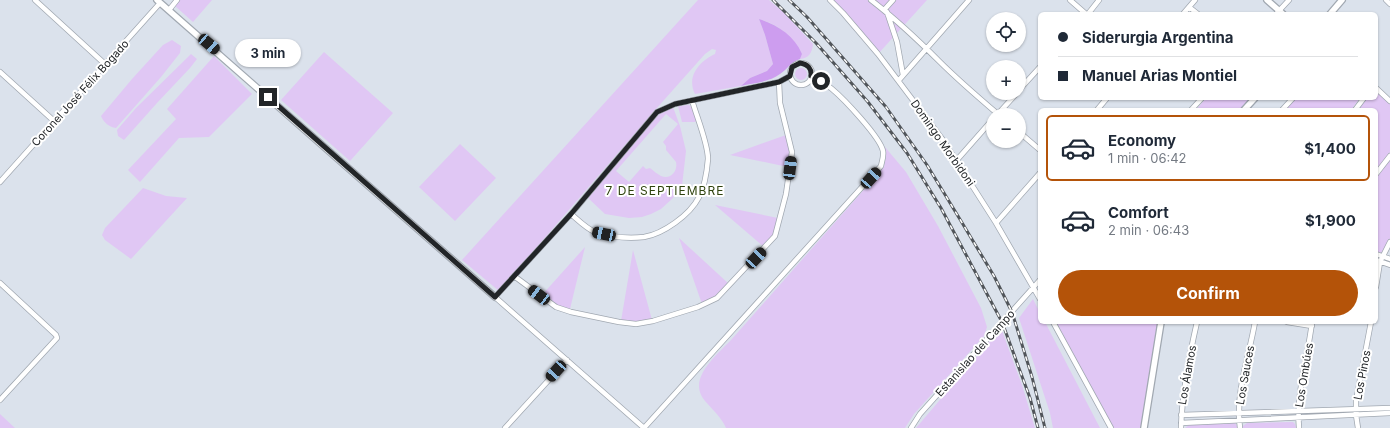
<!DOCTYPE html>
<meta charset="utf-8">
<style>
body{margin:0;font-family:Inter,sans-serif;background:#f2f2f3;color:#1f2937;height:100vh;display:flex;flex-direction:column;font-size:15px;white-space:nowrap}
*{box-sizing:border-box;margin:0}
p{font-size:13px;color:#747a83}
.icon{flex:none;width:22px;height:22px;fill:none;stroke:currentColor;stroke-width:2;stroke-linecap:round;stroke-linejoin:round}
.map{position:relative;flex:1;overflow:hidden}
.details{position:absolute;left:1038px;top:108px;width:340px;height:216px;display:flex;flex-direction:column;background:#fff;border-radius:6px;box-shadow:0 1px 3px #0004}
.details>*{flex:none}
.top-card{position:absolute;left:1038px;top:12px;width:340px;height:88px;border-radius:6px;box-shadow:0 1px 3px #0004;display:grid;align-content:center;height:88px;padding:0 20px;background:#fff}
.controls{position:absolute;left:986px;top:12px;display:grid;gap:8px}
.controls a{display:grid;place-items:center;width:40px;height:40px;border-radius:50%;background:#fff;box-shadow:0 1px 3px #0004;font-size:20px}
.end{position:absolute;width:18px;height:18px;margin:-9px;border:5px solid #222528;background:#fff;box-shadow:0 0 0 2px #fff}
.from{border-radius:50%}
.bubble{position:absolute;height:28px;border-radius:14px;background:#fff;box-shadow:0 1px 3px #0004;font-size:13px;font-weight:700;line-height:28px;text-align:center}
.car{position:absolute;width:12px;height:24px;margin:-12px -6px;border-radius:5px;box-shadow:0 0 3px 1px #0007;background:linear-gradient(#222 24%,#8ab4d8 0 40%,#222 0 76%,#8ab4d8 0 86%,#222 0)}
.top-card b{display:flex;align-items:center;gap:14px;height:38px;font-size:15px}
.top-card b+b{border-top:1px solid #e0e1e3}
.top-card i{width:10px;height:10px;background:#1f2937}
ul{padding:7px 0 0;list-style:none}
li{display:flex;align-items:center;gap:12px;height:66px;margin:0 8px 6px;padding:0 12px;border:2px solid transparent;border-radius:6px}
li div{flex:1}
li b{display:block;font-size:15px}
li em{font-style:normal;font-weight:700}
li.selected{border-color:#b45309}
li>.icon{width:36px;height:36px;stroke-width:1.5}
.cta{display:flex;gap:8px;margin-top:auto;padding:8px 20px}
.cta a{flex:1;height:46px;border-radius:24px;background:#b45309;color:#fff;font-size:16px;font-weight:700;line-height:46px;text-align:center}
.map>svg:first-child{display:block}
</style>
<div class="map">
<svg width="1390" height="428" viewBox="0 0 1390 428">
<rect width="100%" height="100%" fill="#dbe2ec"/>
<!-- green -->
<path fill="#e0c7f4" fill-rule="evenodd" d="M180 0H212L193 22 175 6Z
M698 0H769L784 13 813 44C812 53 809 58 800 59L802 54C787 34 784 27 759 19L765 35 773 64 767 71 750 78 741 86 695 94C686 76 700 61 715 54L716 50 712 49 705 54 656 109 499 291 462 260Z
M830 0H927L878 54Z
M172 40 181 46 180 53 161 77 116 128C109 127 104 123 101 116L132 79 163 45Z
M324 52 393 113 350 161 281 100Z
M191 54 197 59 190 68 157 103 124 140 118 136 117 130 136 108Z
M214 56 252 94 209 137 179 138 140 182 128 170 176 119 167 109Z
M795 74a6 6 0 1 1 12 0a6 6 0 1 1-12 0Z
M1376 91 1390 103V152L1376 171V110H1357L1366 98H1376Z
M1206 98H1250L1239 110H1196Z
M1296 98H1360L1351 110H1285Z
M689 105C694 108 695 115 696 121L695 122H682L678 106Z
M673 107 680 126 686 151 682 186 673 198 661 209 651 214 642 217 629 218 605 214 587 197 657 116 664 111ZM666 114 678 124 663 142 666 146V150L676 162C678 171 671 180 661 176 657 174 654 171 650 168L646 169 643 166 629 182 616 171Z
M786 135 791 152 788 167 730 155Z
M460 144 496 178 455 221 419 187Z
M885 147 906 172 938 226 981 308 987 327 984 336 914 414 905 428H726C722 418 712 409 705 401 686 379 717 355 731 340L884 167 886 156Z
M1390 159V239L1381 253 1376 251V177Z
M143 188 166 196 187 198 131 259 105 240 102 235 105 228Z
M715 205 778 218 773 235 764 247Z
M679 238 729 284 716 297 702 304Z
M585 247 570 309 556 305 542 295Z
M633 250 652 320 635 323 621 321Z
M1033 299 1040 313V322H1045L1100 428H1053L1050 413 1019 318Z
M1056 322H1158L1141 428H1113Z
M1001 328 1022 385 1035 428H916Z
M0 414 15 428H0Z
M1293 422 1295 424 1296 428H1243V426L1247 423Z
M1235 423 1238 428H1185L1189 425Z"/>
<!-- forest -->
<path fill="#cd9def" d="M759 19C777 25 794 35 802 54L800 59C789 63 789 68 780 74 770 82 753 83 741 86L750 78 767 71 773 64 765 35Z"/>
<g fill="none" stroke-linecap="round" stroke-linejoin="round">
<!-- minor casing -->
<g stroke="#a1a8b1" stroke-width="6">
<path id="minor" d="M35 0 106 65
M830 0 843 13 878 54 943 140 996 223 1040 299
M871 0C897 20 917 39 939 61 958 80 979 98 999 115
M1070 0 1086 14
M1386 0 1390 4
M1189 7 1198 14
M169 10 177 0
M884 10 893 0
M887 12 897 42 903 75
M1088 14 1099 0
M1183 14 1195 0
M1276 14 1289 0
M790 74a11 11 0 1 1 22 0a11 11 0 1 1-22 0Z
M0 72 54 121
M899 80 969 0
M1376 88 1390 101
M1019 90 1040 67
M1097 110 1107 98
M1191 110 1202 98
M1282 110 1293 98
M1355 110 1364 98
M997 115 1017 93
M1019 132 1040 150
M956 161 993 119
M1376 174 1390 156
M0 182 160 3
M571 214C578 220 587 229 595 232 611 237 628 239 644 237 663 234 690 215 699 197 705 186 707 171 708 159 708 143 696 115 692 100
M996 223 1040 173
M1376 254 1390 259
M1376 260 1390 265
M514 276 556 307 571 312 619 322 636 324 653 321 698 307 717 298 775 236 786 194 792 152 780 103 779 82
M0 283 56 335 57 338 0 400
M1376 287 1380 262 1390 242
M1053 322 1111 428
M1287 322 1312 326
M1181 415 1390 408
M1181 423 1390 413
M505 428 567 360
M644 428 495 297 571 214 657 112 675 104 779 82 790 76
M644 428 881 166C882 161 884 156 883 151 880 137 844 99 832 89 826 84 819 80 811 76
M911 428 920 414 1040 280
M1181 428C1182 392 1189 357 1197 322
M1240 428C1235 393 1249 357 1255 322
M1299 428C1296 392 1308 357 1312 322
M1358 428 1356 415V401L1371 322"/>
</g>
<!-- tertiary casing -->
<g stroke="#a1a8b1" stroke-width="8">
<path id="tertiary" d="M157 0 495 297
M1267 0 1283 14
M1330 14 1342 0
M1244 110 1255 98
M1144 428 1161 322"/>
</g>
<!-- minor -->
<use href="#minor" stroke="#fff" stroke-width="4.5"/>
<!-- tertiary -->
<use href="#tertiary" stroke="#fff" stroke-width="5.5"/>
<!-- rail casing -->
<g stroke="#51555a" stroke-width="3">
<path id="rail" d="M773 0 816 43 868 102 907 153 941 208 1002 322 1030 398 1038 428
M789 0 807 17 886 107 927 165 961 221 994 276 1012 312 1032 377 1045 428"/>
</g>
<!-- rail -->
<use href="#rail" stroke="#fff" stroke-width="1.5" stroke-dasharray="4.5" stroke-linecap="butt"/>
</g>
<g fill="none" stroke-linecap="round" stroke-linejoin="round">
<!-- route -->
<path stroke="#222528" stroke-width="5" d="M268 97 495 297 571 214 657 112 675 104 779 82 790 76 792 67 800 63C808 64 812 69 811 76L821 81"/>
</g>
<g text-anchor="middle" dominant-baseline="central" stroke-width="4" stroke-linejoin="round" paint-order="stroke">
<!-- street labels -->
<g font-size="11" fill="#222528" stroke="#fff">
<text transform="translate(80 93) rotate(-48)">Coronel José Félix Bogado</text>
<text transform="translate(943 143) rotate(55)">Domingo Morbidoni</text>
<text transform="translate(975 353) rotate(-48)">Estanislao del Campo</text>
<text transform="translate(1187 375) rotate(-80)">Los Álamos</text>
<text transform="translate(1245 375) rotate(-80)">Los Sauces</text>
<text transform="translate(1304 375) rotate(-81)">Los Ombúes</text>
<text transform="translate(1362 375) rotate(-79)">Los Pinos</text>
</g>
<!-- neighbourhood labels -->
<g font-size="12" letter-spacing="1" fill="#2f430e" stroke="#fff">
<text x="665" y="190">7 DE SEPTIEMBRE</text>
</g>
</g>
</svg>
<div class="controls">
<a><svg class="icon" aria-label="locate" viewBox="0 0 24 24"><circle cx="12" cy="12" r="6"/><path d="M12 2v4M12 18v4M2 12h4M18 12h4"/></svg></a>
<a>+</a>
<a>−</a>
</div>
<i class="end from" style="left:821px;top:81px"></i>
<i class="end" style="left:268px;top:97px"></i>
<div class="bubble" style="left:235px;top:39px;width:66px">3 min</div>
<i class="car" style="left:209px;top:44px;rotate:131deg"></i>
<i class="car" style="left:790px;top:168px;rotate:7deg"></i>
<i class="car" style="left:871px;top:178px;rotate:42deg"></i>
<i class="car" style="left:604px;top:234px;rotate:282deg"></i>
<i class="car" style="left:756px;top:258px;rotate:43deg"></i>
<i class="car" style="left:539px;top:295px;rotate:307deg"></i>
<i class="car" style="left:556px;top:371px;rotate:222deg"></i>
<div class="top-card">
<b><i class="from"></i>Siderurgia Argentina</b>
<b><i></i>Manuel Arias Montiel</b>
</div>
<section class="details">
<ul>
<li class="selected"><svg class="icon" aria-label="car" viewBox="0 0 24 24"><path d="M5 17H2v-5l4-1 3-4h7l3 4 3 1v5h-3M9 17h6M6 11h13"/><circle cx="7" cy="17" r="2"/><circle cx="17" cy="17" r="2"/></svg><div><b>Economy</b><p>1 min · 06:42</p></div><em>$1,400</em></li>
<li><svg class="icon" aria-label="car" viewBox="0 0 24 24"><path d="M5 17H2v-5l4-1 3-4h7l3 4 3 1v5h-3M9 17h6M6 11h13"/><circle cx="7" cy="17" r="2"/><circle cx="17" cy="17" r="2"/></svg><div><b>Comfort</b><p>2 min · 06:43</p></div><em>$1,900</em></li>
</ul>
<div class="cta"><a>Confirm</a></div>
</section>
</div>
